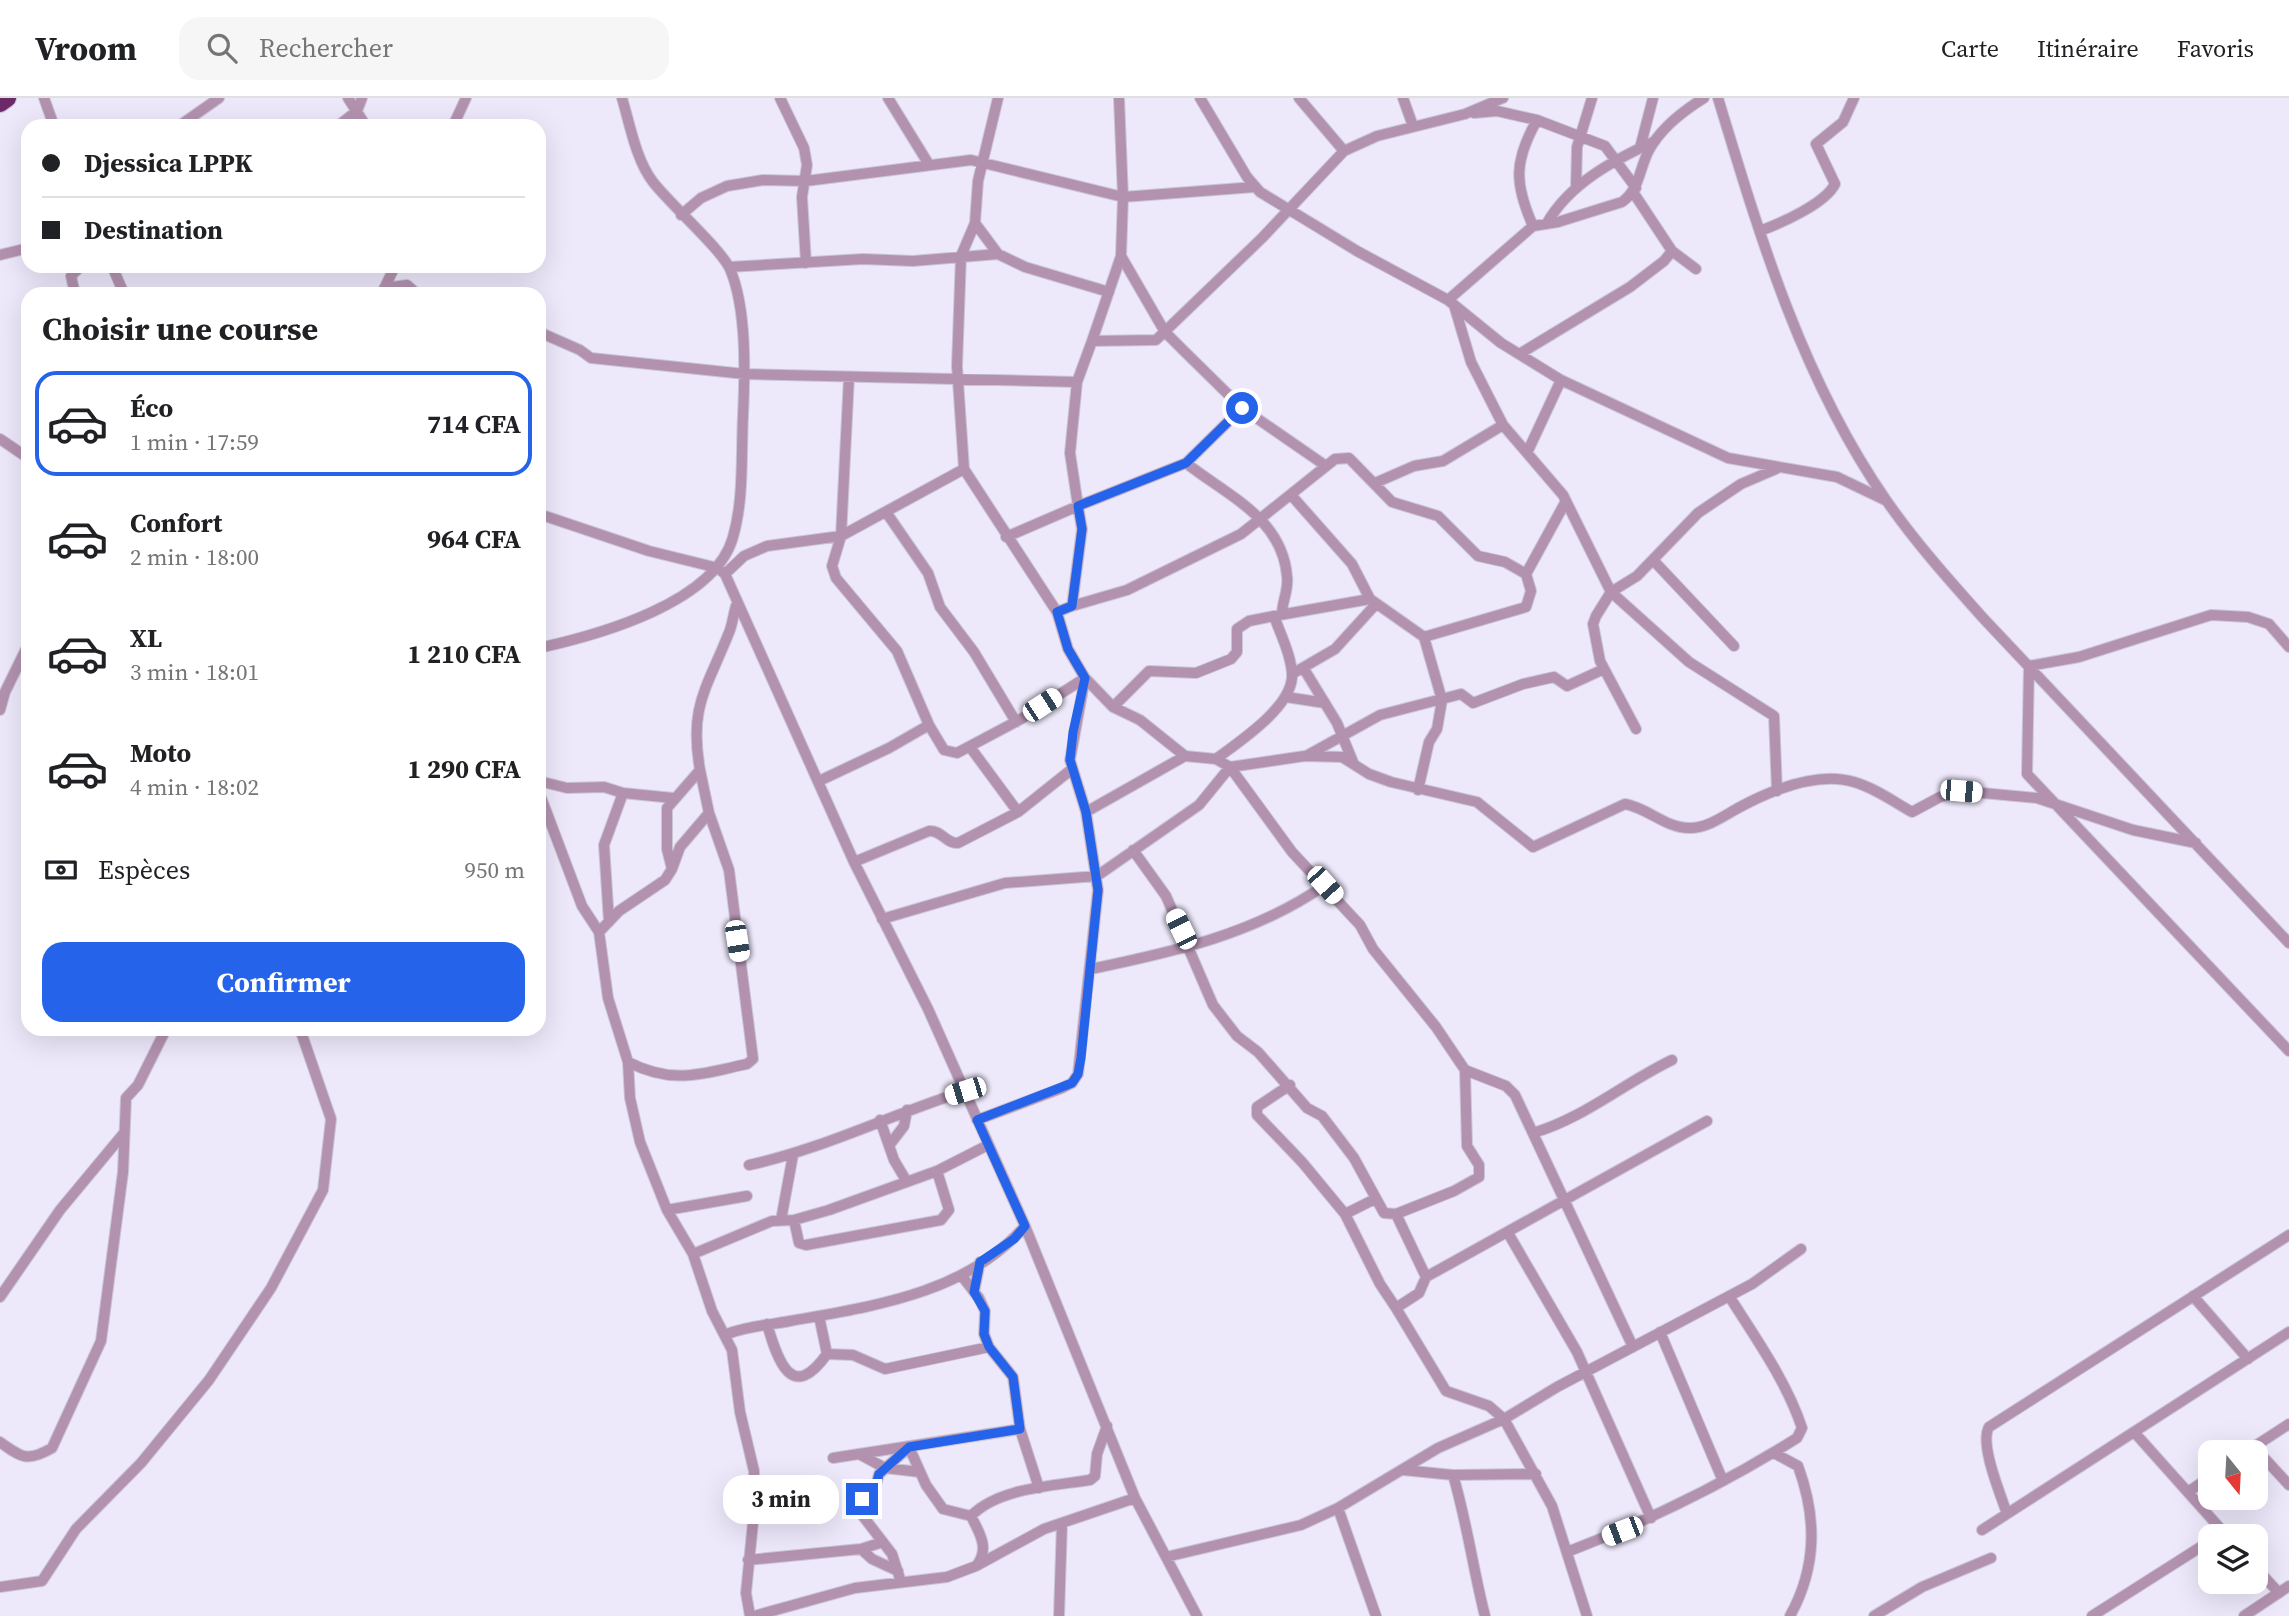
<!DOCTYPE html>
<html lang="fr">
<meta charset="utf-8">
<style>
body{margin:0;font-family:"Source Serif 4",serif;background:#f6f6f6;color:#202124;height:100vh;display:flex;flex-direction:column;font-size:26px;white-space:nowrap}
*{box-sizing:border-box;margin:0}
p{font-size:23px;color:#757577}
.icon{flex:none;width:38px;height:38px;fill:none;stroke:currentColor;stroke-width:2;stroke-linecap:round;stroke-linejoin:round}
.map{position:relative;flex:1;overflow:hidden}
.side{position:absolute;left:21px;top:189px;width:525px;height:749px;display:flex;flex-direction:column;background:#fff;border-radius:21px;box-shadow:0 7px 28px #0002}
.side>*{flex:none}
.banner{position:absolute;left:21px;top:21px;width:525px;height:154px;border-radius:21px;box-shadow:0 7px 28px #0002;display:grid;align-content:center;height:154px;padding:0 21px;background:#fff}
.needle{width:46px;rotate:162deg}
.buttons{position:absolute;left:2198px;top:1342px;display:grid;gap:14px}
.buttons a{display:grid;place-items:center;width:70px;height:70px;border-radius:14px;background:#fff;box-shadow:0 7px 28px #0002;font-size:35px}
.end{position:absolute;width:32px;height:32px;margin:-16px;border:9px solid #2563eb;background:#fff;box-shadow:0 0 0 4px #fff}
.from{border-radius:50%}
.bubble{position:absolute;height:49px;border-radius:21px;background:#fff;box-shadow:0 7px 28px #0002;font-size:23px;font-weight:700;line-height:49px;text-align:center}
.car{position:absolute;width:21px;height:42px;margin:-21px -10px;border-radius:9px;box-shadow:0 0 5px 2px #0007;background:linear-gradient(#fff 24%,#345 0 40%,#fff 0 76%,#345 0 86%,#fff 0)}
.banner b{display:flex;align-items:center;gap:24px;height:66px;font-size:26px}
.banner b+b{border-top:2px solid #e0e0e0}
.banner i{width:18px;height:18px;background:#202124}
ul{padding:0;list-style:none}
li{display:flex;align-items:center;gap:21px;height:105px;margin:0 14px 10px;padding:0 7px;border:4px solid transparent;border-radius:21px}
li div{flex:1}
li b{display:block;font-size:26px}
li em{font-style:normal;font-weight:700}
li.active{border-color:#2563eb}
li>.icon{width:63px;height:63px;stroke-width:1.5}
h2{padding:0 21px;font-size:32px;line-height:84px}
.pay{display:flex;align-items:center;gap:18px;height:77px;padding:0 21px;font-size:26px}
.pay p{margin-inline-start:auto}
.cta{display:flex;gap:14px;margin-top:auto;padding:14px 21px}
.cta a{flex:1;height:80px;border-radius:21px;background:#2563eb;color:#fff;font-size:28px;font-weight:700;line-height:80px;text-align:center}
header{display:flex;align-items:center;gap:42px;box-sizing:border-box;height:98px;padding:0 35px;background:#fff;border-bottom:2px solid #e0e0e0}
header strong{font-size:33px}
nav{display:flex;gap:38px;margin-inline-start:auto;font-size:24px}
.search{width:490px;height:63px;background:#f6f6f6;display:flex;align-items:center;gap:18px;box-sizing:border-box;padding:0 24px;border-radius:21px;color:#757577;font-size:26px}
.map>svg:first-child{display:block}
</style>
<header>
<strong>Vroom</strong>
<div class="search"><svg class="icon" aria-label="search" viewBox="0 0 24 24"><circle cx="10" cy="10" r="6"/><path d="M15 15l6 6"/></svg>Rechercher</div>
<nav><a>Carte</a><a>Itinéraire</a><a>Favoris</a></nav>
</header>
<div class="map">
<svg width="2289" height="1518" viewBox="0 0 2289 1518">
<rect width="100%" height="100%" fill="#ede8fa"/>
<g fill="none" stroke-linecap="round" stroke-linejoin="round">
<!-- street casing -->
<g stroke="#cac5d5" stroke-width="12">
<path id="street" d="M44 0 54 28
M348 0 366 28
M780 0 804 50 807 67 802 99 806 165
M888 0 928 65
M1200 0 1247 79 1260 94 1357 153 1448 202 1501 245 1561 282 1728 360 1837 379 1885 402
M1299 0 1344 53
M1403 0 1413 28
M1718 0C1760 139 1802 281 1886 402 1915 444 1950 483 1984 521L2289 845
M1474 15 1497 13 1537 22C1514 63 1514 85 1533 128
M1537 22 1605 48 1636 90
M179 28 219 0
M338 28 357 13 362 0
M453 28 466 0
M1640 50 1653 0
M1576 90 1577 49 1592 0
M1633 94 1672 153 1696 171
M681 117 701 100 727 88 763 82 806 83 971 62 1123 99 1255 89
M975 125 998 156
M1547 125C1570 85 1614 62 1655 43
M1760 133C1781 125 1825 106 1835 86L1816 46 1843 24 1854 0
M0 157 28 150
M1121 158 1165 234 1184 253 1242 310 1326 368
M112 168 124 196
M729 169 863 161 913 163 998 156 1025 169 1109 194
M385 190 407 187 417 196
M383 193 395 168
M75 196 71 178 81 168
M1448 202 1533 128 1558 124 1622 104C1640 91 1639 71 1649 52 1661 30 1683 13 1704 0
M1454 207 1471 264 1503 327 1563 397 1611 494 1689 564 1774 618 1777 693
M539 234 580 252 591 260 745 276 1077 284
M1092 243 1121 158 1123 99 1119 0
M1521 255 1630 189 1664 163 1672 153
M849 279 841 438 832 468 836 480 897 553 929 627 944 652 957 655 1021 621 1085 580 1113 609 1140 622 1185 658 1216 661 1230 669 1305 658 1342 659 1369 676 1391 684 1477 704 1533 749 1625 706C1648 710 1665 730 1690 730 1708 730 1725 717 1740 709 1772 692 1818 673 1854 684 1875 690 1894 704 1912 714L1940 699 1961 693 2037 700 2133 732 2196 745
M0 341 28 360
M1527 355 1561 282
M1186 365C1228 398 1282 420 1287 478 1289 492 1282 503 1282 516
M1375 385 1414 368 1443 363 1503 327
M1292 398 1352 466 1370 501 1424 539 1442 602 1437 631 1429 644 1418 692
M886 414 928 475 940 509 974 554 1016 624
M539 416 649 453 718 470 725 476 854 764 928 911 1025 1128 1135 1400 1197 1518
M1006 439 1078 408 1070 355 1077 284 1092 243 1156 242 1262 140 1344 53 1377 38 1465 16 1503 0
M1653 462 1734 548
M725 476 744 458 767 448 841 438 964 371
M1526 476 1566 403
M737 505C733 515 733 527 728 537 706 592 689 609 700 672L667 710V751L672 771 665 782 619 813 599 834 608 900 628 964 630 1000 640 1044 667 1112 693 1156 712 1213 732 1252 740 1314 754 1373V1414L746 1495 750 1518
M1072 508 1127 492 1241 436 1335 361 1349 360 1392 404 1438 418 1478 458 1505 464 1526 476 1531 493 1526 509 1424 539
M1057 514 1072 508 1082 431 1078 408 1186 365 1242 310
M2289 549 2269 526 2248 519 2211 517 2079 559 2029 568 2027 676 2289 953
M539 550C598 537 715 505 733 439 744 401 741 358 743 318 745 275 747 211 730 171 721 151 670 106 653 84 636 62 630 27 622 0
M1304 571 1337 625 1353 664
M1292 576 1335 551 1376 506
M1286 599 1325 605
M1113 609 1149 573 1196 575 1231 561 1237 554V531L1249 523 1274 518
M0 612 5 594 28 547
M1636 631 1600 563 1593 526 1596 518 1611 494 1637 478 1698 415 1741 386 1776 371
M970 649 1018 714
M1306 658 1380 617 1461 596 1473 605 1523 586 1554 579 1567 588 1604 571
M1216 661C1240 643 1289 611 1292 580 1293 561 1280 535 1274 518L1370 501
M539 683 567 690 604 689 623 695 673 700
M819 683 889 650 929 627
M539 694 582 808 599 834
M1086 714 1185 658
M1133 752 1166 798 1213 907 1237 938 1258 954 1307 1010 1322 1018 1354 1060 1384 1115 1396 1116
M854 764 929 733C942 732 946 746 958 745L1018 714 1072 671
M672 771 680 749 709 715 700 672
M882 821 1005 785 1097 778 1199 707 1230 669 1292 754 1360 827 1373 851 1436 929 1465 972 1506 988 1515 997 1633 1249
M609 824 604 747 623 695
M1091 871C1173 854 1255 836 1325 787
M628 964C673 987 700 976 747 966L753 961 729 772 709 715
M1465 972 1467 1048 1479 1067V1079L1454 1093 1396 1116 1426 1179 1419 1195 1396 1210 1446 1293 1489 1308 1504 1321 1557 1289 1752 1186 1801 1151
M1290 987 1257 1009V1017L1302 1064 1345 1116 1380 1186 1396 1210
M880 1022 894 1062 907 1084
M977 1022 1062 990 1072 985 1078 976 1098 792 1086 714 1070 662 1085 580 1068 551 1057 514 964 371 957 268 961 158 975 125 978 83 998 0
M1533 1035C1584 1020 1624 985 1672 962
M891 1045 904 1028 907 1012
M749 1067C823 1051 892 1016 965 993
M667 1112 747 1098
M1345 1116 1375 1101
M781 1122 793 1057
M794 1122 799 1145 806 1147 941 1122 949 1112 937 1073
M1508 1135 1577 1254 1651 1420
M693 1156 772 1123 794 1122 829 1112 937 1073 988 1047
M961 1177 979 1200 985 1213 984 1236 989 1249 1013 1279 1020 1331 1039 1390
M1426 1179 1707 1023
M974 1194 980 1164
M2193 1198 2248 1261
M0 1199 60 1112 124 1035
M767 1226C778 1264 792 1305 827 1256L819 1218
M1660 1234 1723 1383
M727 1236C747 1228 769 1227 790 1223 873 1208 966 1196 1025 1128
M827 1256 853 1257 885 1271 989 1249
M2134 1334 2227 1438
M0 1344C22 1360 28 1364 52 1350L101 1243 123 1074 126 1000 138 987 166 931
M2254 1349 2289 1387
M2246 1354 2289 1326
M1774 1355 1798 1368C1817 1420 1817 1469 1790 1518
M861 1357 885 1370 920 1374
M833 1360 1020 1331
M1403 1372 1453 1377C1467 1424 1473 1471 1485 1518
M1453 1377 1536 1376
M2188 1394 2210 1379
M1338 1410 1376 1518
M2007 1416C2001 1397 1979 1346 1989 1329L2289 1137
M971 1418C998 1390 1052 1388 1090 1382L1095 1378 1097 1356 1107 1328
M1982 1432 2289 1234
M861 1451 872 1461 898 1473
M1567 1454C1648 1423 1724 1386 1797 1340L1802 1330C1787 1284 1755 1239 1729 1198
M1166 1459 1301 1427 1338 1410 1438 1350 1504 1321 1552 1408 1587 1518
M748 1462 861 1451 883 1444
M2256 1470 2279 1495
M901 1484 892 1456 859 1413 858 1408 876 1387 879 1376 909 1349 926 1387 943 1411 971 1418C979 1434 990 1450 977 1467
M0 1489 42 1483 76 1431 141 1365 209 1282 271 1190 323 1092 331 1021 300 931
M754 1518 855 1490 947 1479 976 1468 1044 1431 1135 1400
M1059 1518 1062 1425
M1874 1518 1922 1489 1991 1460
M2092 1518 2210 1443
M2244 1518 2289 1488"/>
</g>
<!-- highway casing -->
<g stroke="#cac5d5" stroke-width="20">
<path id="highway" d="M0 5 7 0"/>
</g>
<!-- street -->
<use href="#street" stroke="#b392b0" stroke-width="10"/>
<!-- highway -->
<use href="#highway" stroke="#6c296a" stroke-width="18"/>
</g>
<g fill="none" stroke-linecap="round" stroke-linejoin="round">
<!-- route -->
<path stroke="#2563eb" stroke-width="9" d="M862 1401 876 1387 879 1376 909 1349 1020 1331 1013 1279 989 1249 984 1236 985 1213 974 1194 980 1164 1014 1141 1025 1128 977 1022 1072 985 1078 976 1081 960 1098 792 1086 714 1070 662 1073 634 1085 580 1068 551 1057 514 1072 508 1082 431 1078 408 1186 365 1242 310"/>
</g>
</svg>
<div class="buttons">
<a><svg class="needle" viewBox="-14 -14 28 28"><path d="M0-13l5 13h-10z" fill="#e53935"/><path d="M0 13l5-13h-10z" fill="#757577"/></svg></a>
<a><svg class="icon" aria-label="layers" viewBox="0 0 24 24"><path d="M12 4l9 5-9 5-9-5zM3 14l9 5 9-5"/></svg></a>
</div>
<i class="end from" style="left:1242px;top:310px"></i>
<i class="end" style="left:862px;top:1401px"></i>
<div class="bubble" style="left:723px;top:1377px;width:116px">3 min</div>
<i class="car" style="left:1042px;top:607px;rotate:57deg"></i>
<i class="car" style="left:1961px;top:693px;rotate:95deg"></i>
<i class="car" style="left:1325px;top:787px;rotate:138deg"></i>
<i class="car" style="left:1181px;top:831px;rotate:334deg"></i>
<i class="car" style="left:737px;top:843px;rotate:171deg"></i>
<i class="car" style="left:965px;top:993px;rotate:253deg"></i>
<i class="car" style="left:1622px;top:1433px;rotate:249deg"></i>
<div class="banner">
<b><i class="from"></i>Djessica LPPK</b>
<b><i></i>Destination</b>
</div>
<section class="side">
<h2>Choisir une course</h2>
<ul>
<li class="active"><svg class="icon" aria-label="car" viewBox="0 0 24 24"><path d="M5 17H2v-5l4-1 3-4h7l3 4 3 1v5h-3M9 17h6M6 11h13"/><circle cx="7" cy="17" r="2"/><circle cx="17" cy="17" r="2"/></svg><div><b>Éco</b><p>1 min · 17:59</p></div><em>714 CFA</em></li>
<li><svg class="icon" aria-label="car" viewBox="0 0 24 24"><path d="M5 17H2v-5l4-1 3-4h7l3 4 3 1v5h-3M9 17h6M6 11h13"/><circle cx="7" cy="17" r="2"/><circle cx="17" cy="17" r="2"/></svg><div><b>Confort</b><p>2 min · 18:00</p></div><em>964 CFA</em></li>
<li><svg class="icon" aria-label="car" viewBox="0 0 24 24"><path d="M5 17H2v-5l4-1 3-4h7l3 4 3 1v5h-3M9 17h6M6 11h13"/><circle cx="7" cy="17" r="2"/><circle cx="17" cy="17" r="2"/></svg><div><b>XL</b><p>3 min · 18:01</p></div><em>1 210 CFA</em></li>
<li><svg class="icon" aria-label="car" viewBox="0 0 24 24"><path d="M5 17H2v-5l4-1 3-4h7l3 4 3 1v5h-3M9 17h6M6 11h13"/><circle cx="7" cy="17" r="2"/><circle cx="17" cy="17" r="2"/></svg><div><b>Moto</b><p>4 min · 18:02</p></div><em>1 290 CFA</em></li>
</ul>
<div class="pay"><svg class="icon" aria-label="cash" viewBox="0 0 24 24"><path d="M3 7h18v10H3z"/><circle cx="12" cy="12" r="2"/></svg>Espèces<p>950 m</p></div>
<div class="cta"><a>Confirmer</a></div>
</section>
</div>
